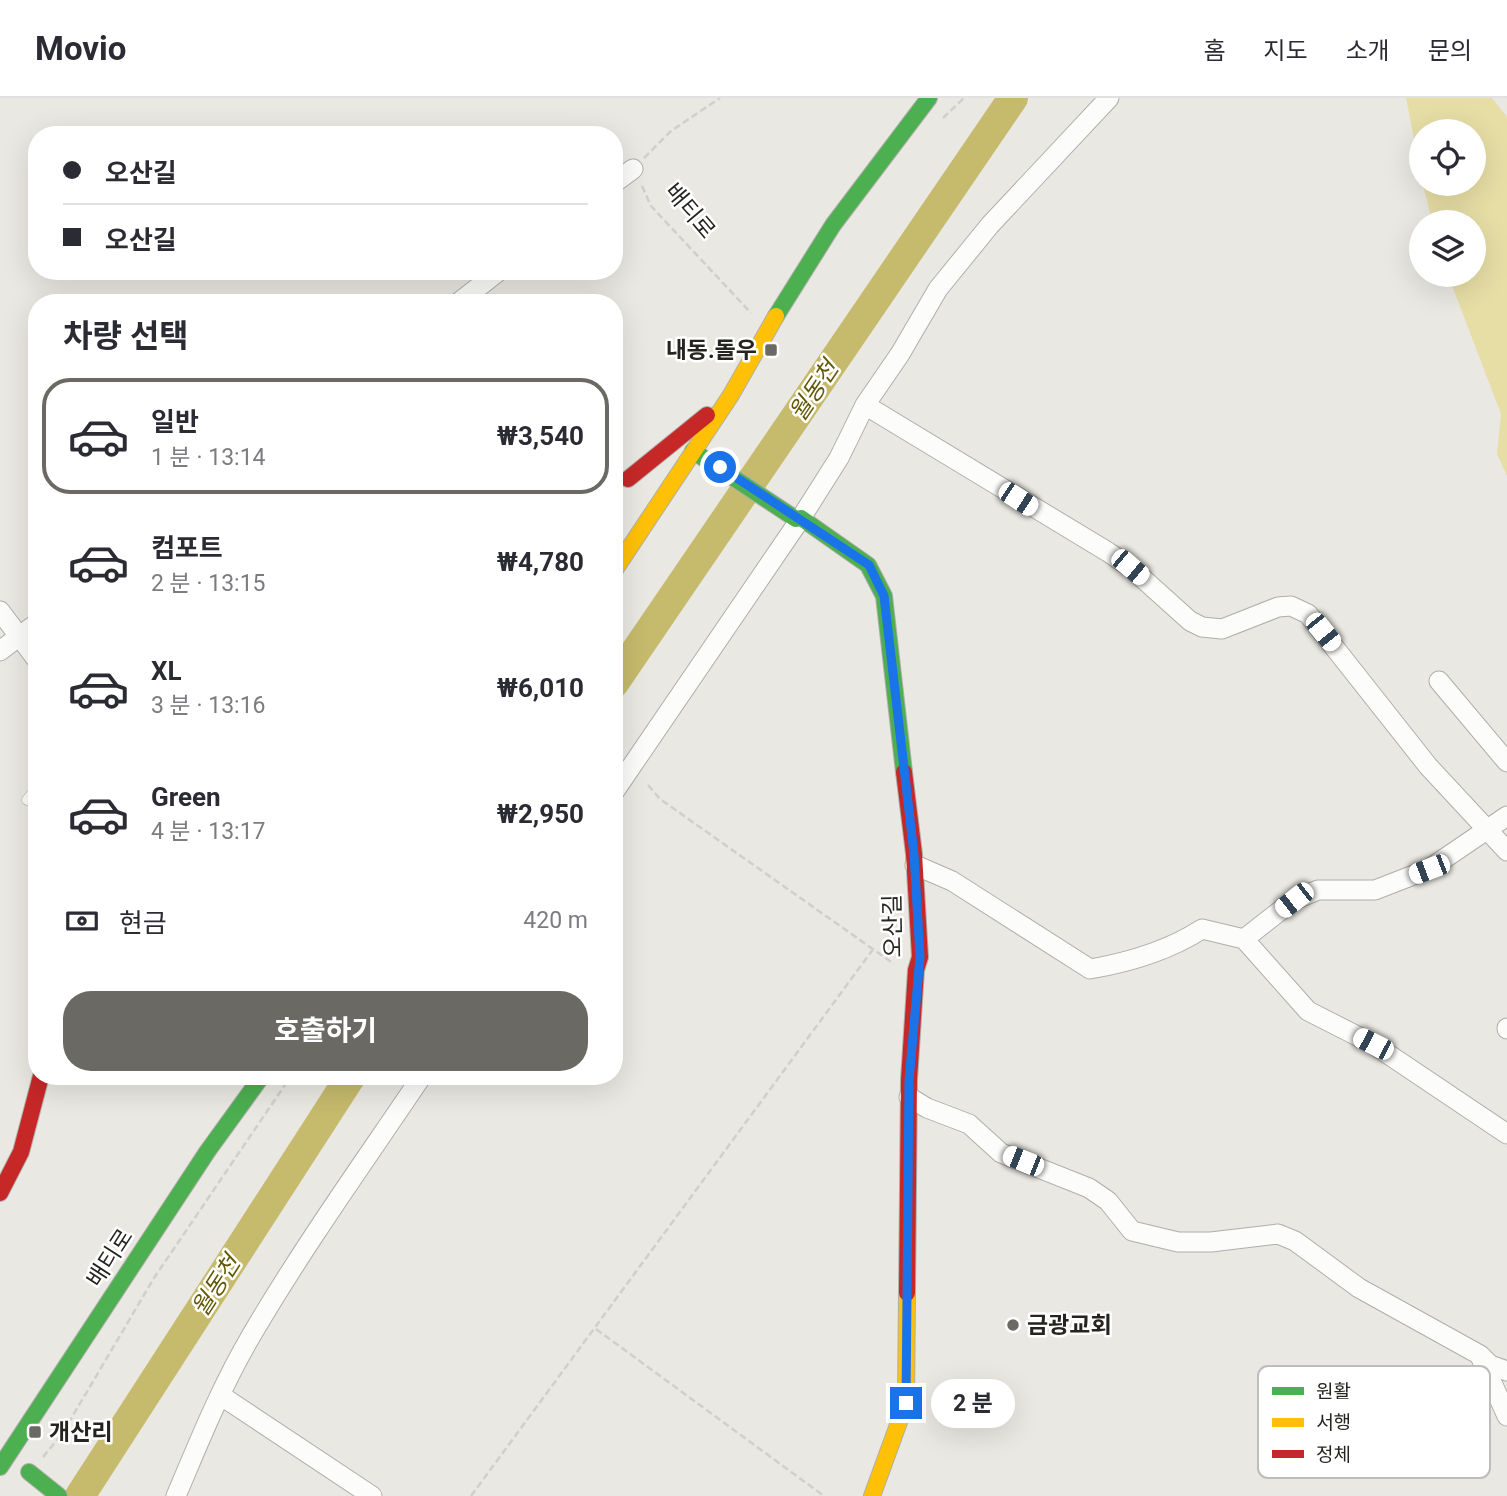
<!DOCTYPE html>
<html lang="ko">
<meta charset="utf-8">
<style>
body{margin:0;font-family:Roboto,"Noto Sans KR",sans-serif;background:#f2f2f3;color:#2b2b33;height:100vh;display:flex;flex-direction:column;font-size:26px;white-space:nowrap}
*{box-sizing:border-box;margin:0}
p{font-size:23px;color:#7c7c81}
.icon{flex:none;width:38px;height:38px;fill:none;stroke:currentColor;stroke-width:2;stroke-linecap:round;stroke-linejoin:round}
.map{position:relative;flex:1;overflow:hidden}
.details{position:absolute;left:28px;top:196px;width:595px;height:791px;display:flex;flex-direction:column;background:#fff;border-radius:28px;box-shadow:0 7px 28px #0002}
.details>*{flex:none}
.guide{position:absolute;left:28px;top:28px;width:595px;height:154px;border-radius:28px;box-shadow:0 7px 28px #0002;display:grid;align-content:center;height:154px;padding:0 35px;background:#fff}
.tools{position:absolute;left:1409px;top:21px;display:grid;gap:14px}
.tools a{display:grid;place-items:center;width:77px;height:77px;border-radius:50%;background:#fff;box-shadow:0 7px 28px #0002;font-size:35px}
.end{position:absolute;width:32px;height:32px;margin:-16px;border:9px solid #1a73e8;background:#fff;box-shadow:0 0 0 4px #fff}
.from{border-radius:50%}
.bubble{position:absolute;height:49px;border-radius:24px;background:#fff;box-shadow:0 7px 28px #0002;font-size:23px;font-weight:700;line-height:49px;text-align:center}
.car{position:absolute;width:21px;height:42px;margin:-21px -10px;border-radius:9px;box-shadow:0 0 5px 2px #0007;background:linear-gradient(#fff 24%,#345 0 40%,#fff 0 76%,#345 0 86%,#fff 0)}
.guide b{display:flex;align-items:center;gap:24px;height:66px;font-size:26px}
.guide b+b{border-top:2px solid #e1e1e2}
.guide i{width:18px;height:18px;background:#2b2b33}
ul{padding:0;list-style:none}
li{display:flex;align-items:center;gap:21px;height:116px;margin:0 14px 10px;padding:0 21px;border:4px solid transparent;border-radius:28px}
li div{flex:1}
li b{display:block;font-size:26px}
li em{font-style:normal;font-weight:700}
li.current{border-color:#6a6963}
li>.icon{width:63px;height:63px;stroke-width:1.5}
h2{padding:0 35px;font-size:32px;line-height:84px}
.pay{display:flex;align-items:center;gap:18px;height:77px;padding:0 35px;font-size:26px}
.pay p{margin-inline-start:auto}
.primary-button{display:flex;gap:14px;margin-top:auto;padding:14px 35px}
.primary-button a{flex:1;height:80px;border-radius:28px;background:#6a6963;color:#fff;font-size:28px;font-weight:700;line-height:80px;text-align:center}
header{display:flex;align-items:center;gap:42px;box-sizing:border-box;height:98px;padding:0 35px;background:#fff;border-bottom:2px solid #e1e1e2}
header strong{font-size:33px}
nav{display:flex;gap:38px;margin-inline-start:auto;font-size:24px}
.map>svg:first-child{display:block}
</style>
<header>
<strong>Movio</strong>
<nav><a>홈</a><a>지도</a><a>소개</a><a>문의</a></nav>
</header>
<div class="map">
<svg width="1507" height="1398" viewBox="0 0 1507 1398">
<rect width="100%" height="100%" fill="#eae8e2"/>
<!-- green -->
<path fill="#e7dea6" d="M1406 0H1492L1507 19V378L1497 356 1501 316 1448 177H1474V124H1432L1423 86H1474V33H1421V76Z"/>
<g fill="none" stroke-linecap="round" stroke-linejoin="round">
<!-- river -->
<path stroke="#c6ba6c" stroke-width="30" d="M614 585 1013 0
M80 1398 351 978"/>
<!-- lane casing -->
<g stroke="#afaea9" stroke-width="11">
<path id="lane" d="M27 702 37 690"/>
</g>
<!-- street casing -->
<g stroke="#afaea9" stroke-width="21">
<path id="street" d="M614 85 633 71
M458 205 499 173
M865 307 1108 454 1130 469 1190 523 1202 529 1222 531 1278 509 1291 508 1308 516 1428 668 1507 753
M0 513 37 562
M0 553 37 525
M1439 583 1507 664
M614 694 801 420 839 360 865 307 900 256 938 191 990 127 1109 0
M915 767 952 783 1090 871C1131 864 1168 853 1202 831L1244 841 1308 913 1373 946 1507 1036
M1244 841 1294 802 1318 792H1375L1429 771 1507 718
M1507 930V931
M909 999 927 1010 969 1026 1001 1055 1089 1090 1108 1103 1132 1133 1178 1144H1211L1278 1136 1295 1143 1359 1190 1480 1257 1490 1267 1507 1273
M1480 1258 1507 1318
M220 1297 372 1398
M176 1398C199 1344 221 1289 251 1238 303 1149 364 1064 422 978"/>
</g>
<!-- fast casing -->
<g stroke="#afaea9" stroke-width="18">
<path id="fast" d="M776 218 833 127 929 0
M693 353 796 421 801 420 868 467 884 498 904 674
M0 1369 207 1054 262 978
M29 1374 59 1398"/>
</g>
<!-- slow casing -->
<g stroke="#afaea9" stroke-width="18">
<path id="slow" d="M614 473 731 297 776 218
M872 1398 906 1305 907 1195"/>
</g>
<!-- jam casing -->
<g stroke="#afaea9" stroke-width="18">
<path id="jam" d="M628 381 707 317
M904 674 914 756 920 859 916 872 909 982 907 1195
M0 1095 21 1054 41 978"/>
</g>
<!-- path -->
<path stroke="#d0cfce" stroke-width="2.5" stroke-dasharray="7 3.5" stroke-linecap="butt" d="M943 20 964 0
M644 60 671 33 720 0
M642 88 651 108 751 215
M614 502 620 493
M648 687 660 701 894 866
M596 1231 824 1398
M43 1359 62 1336 154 1180 291 978
M471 1398 874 850"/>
<!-- lane -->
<use href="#lane" stroke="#fcfcfb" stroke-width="10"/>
<!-- street -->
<use href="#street" stroke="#fcfcfb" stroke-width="19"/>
<!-- fast -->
<use href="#fast" stroke="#4caf50" stroke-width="16"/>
<!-- slow -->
<use href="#slow" stroke="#ffc107" stroke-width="16"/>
<!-- jam -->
<use href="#jam" stroke="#c62828" stroke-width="16"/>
</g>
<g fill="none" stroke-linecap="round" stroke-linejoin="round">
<!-- route -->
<path stroke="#1a73e8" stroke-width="9" d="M720 369 869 467 884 498 914 756 920 859 909 982 906 1305"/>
</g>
<!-- markers -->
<g fill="#6a6963" stroke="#fff" stroke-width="2.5">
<rect x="764" y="245" width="14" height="14" rx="3.5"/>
<circle cx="1013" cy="1227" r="7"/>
<rect x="28" y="1327" width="14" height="14" rx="3.5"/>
</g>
<g text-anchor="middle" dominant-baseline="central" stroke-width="5" stroke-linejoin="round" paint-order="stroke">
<!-- street labels -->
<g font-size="23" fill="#25241f" stroke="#fff">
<text transform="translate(690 113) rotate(50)">배티로</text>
<text transform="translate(893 828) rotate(-91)">오산길</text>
<text transform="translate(110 1160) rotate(-57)">배티로</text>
</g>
<!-- poi labels -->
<g font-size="23" font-weight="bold" fill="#25241f" stroke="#fff" text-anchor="start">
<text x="757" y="252" text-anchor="end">내동.돌우</text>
<text x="1027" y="1227">금광교회</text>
<text x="49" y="1334">개산리</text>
</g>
<!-- water labels -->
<g font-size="24" font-style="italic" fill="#635803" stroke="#fff">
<text transform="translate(814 293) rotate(-56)">월동천</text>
<text transform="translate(216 1188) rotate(-57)">월동천</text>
</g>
</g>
<!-- legend -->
<rect x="1258" y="1268" width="232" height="112" rx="10" fill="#fff" stroke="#bebdbc" stroke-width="2"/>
<rect x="1272" y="1289" width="32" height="8" fill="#4caf50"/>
<rect x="1272" y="1320" width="32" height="9" fill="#ffc107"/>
<rect x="1272" y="1352" width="32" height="8" fill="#c62828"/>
<g font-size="19" fill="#25241f">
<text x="1316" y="1300">원활</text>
<text x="1316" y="1331">서행</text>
<text x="1316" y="1363">정체</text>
</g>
</svg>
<div class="tools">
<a><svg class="icon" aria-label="locate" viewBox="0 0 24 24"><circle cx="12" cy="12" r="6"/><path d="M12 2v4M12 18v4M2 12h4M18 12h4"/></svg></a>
<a><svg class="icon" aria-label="layers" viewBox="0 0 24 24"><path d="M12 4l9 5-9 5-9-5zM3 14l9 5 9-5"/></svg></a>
</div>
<i class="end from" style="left:720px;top:369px"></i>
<i class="end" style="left:906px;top:1305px"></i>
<div class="bubble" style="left:931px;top:1281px;width:84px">2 분</div>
<i class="car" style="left:1018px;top:401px;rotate:123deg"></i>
<i class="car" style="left:1130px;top:469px;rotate:130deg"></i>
<i class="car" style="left:1323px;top:534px;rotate:141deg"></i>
<i class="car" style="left:1429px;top:771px;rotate:249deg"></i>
<i class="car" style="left:1294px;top:802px;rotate:232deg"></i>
<i class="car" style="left:1373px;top:946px;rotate:297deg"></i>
<i class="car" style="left:1023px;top:1063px;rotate:292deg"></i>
<div class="guide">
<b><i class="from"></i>오산길</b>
<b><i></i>오산길</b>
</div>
<section class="details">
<h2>차량 선택</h2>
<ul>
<li class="current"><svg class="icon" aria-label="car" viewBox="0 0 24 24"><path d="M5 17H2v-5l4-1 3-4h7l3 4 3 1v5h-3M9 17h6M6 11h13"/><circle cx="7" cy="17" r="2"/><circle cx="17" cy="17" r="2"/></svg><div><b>일반</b><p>1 분 · 13:14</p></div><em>₩3,540</em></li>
<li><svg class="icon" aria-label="car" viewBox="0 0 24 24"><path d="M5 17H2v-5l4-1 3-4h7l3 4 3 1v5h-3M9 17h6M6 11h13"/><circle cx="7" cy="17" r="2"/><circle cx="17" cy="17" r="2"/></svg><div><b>컴포트</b><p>2 분 · 13:15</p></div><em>₩4,780</em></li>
<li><svg class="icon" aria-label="car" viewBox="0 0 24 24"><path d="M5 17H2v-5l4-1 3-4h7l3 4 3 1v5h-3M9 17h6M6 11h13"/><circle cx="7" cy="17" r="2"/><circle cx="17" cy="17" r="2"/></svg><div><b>XL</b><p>3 분 · 13:16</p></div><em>₩6,010</em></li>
<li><svg class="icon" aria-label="car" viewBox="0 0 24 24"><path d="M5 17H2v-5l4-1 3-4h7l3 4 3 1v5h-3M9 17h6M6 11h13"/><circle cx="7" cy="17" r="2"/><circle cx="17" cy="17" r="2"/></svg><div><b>Green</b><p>4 분 · 13:17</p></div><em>₩2,950</em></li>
</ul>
<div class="pay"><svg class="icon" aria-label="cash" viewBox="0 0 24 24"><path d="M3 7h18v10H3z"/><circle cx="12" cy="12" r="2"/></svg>현금<p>420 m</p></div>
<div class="primary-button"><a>호출하기</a></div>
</section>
</div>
